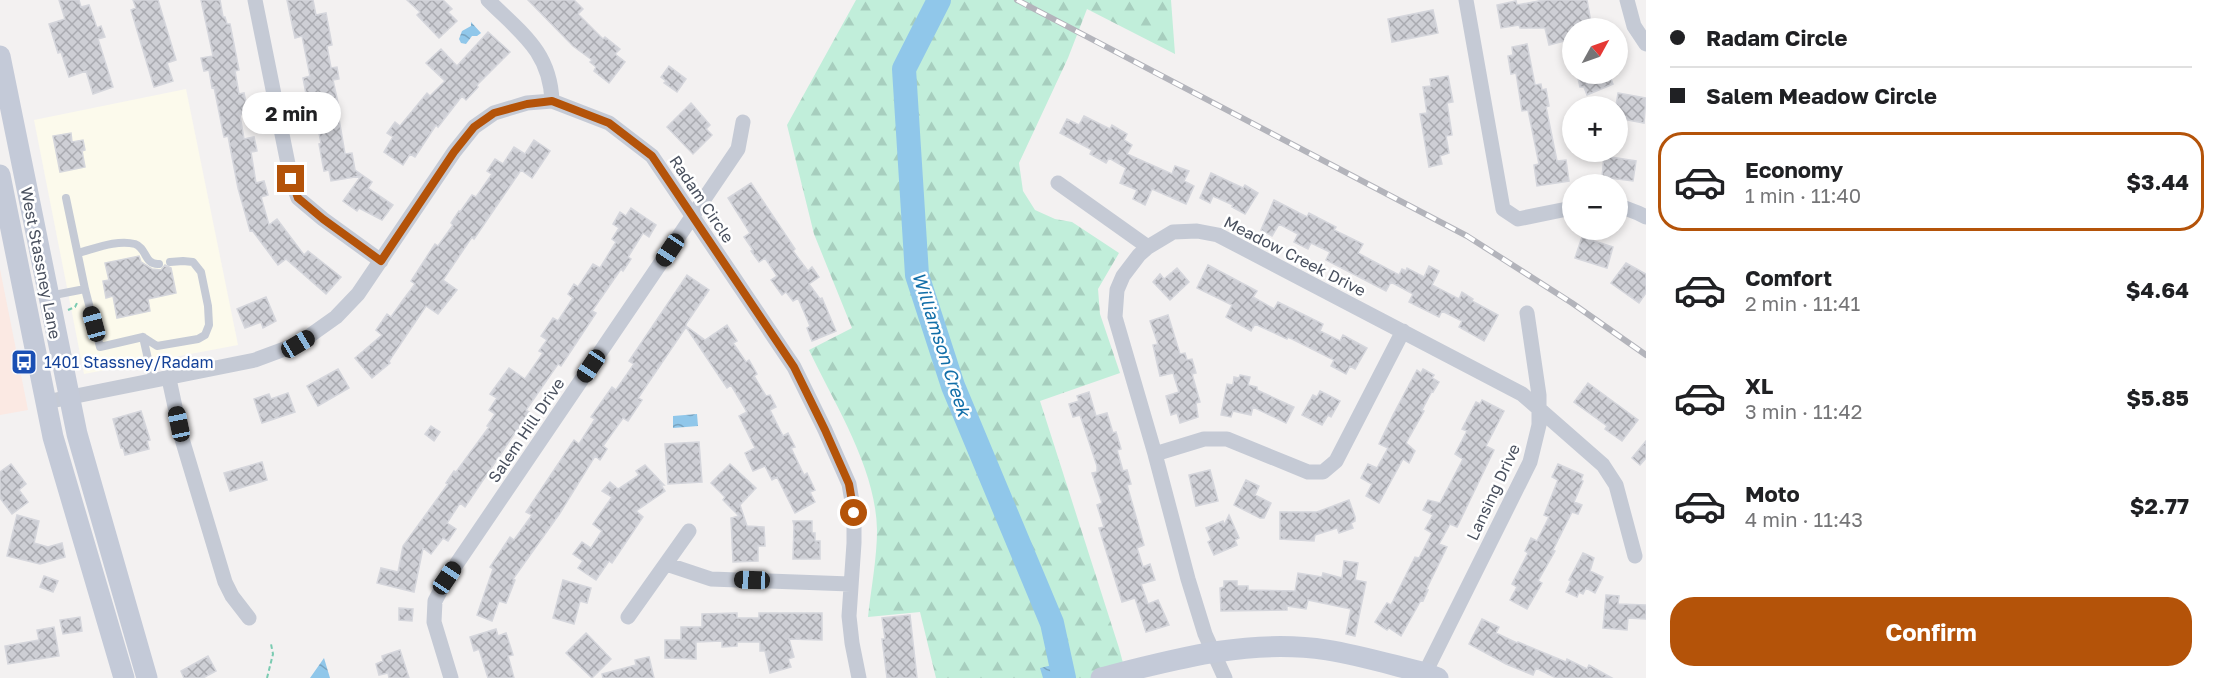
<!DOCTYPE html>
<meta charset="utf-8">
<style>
body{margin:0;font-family:"Golos Text",sans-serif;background:#f2f2f2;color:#202124;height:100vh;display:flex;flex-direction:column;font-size:22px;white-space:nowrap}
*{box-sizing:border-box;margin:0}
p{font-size:20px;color:#757577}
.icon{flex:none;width:33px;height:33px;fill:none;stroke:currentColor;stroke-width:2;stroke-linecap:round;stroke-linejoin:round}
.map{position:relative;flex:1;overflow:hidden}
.drawer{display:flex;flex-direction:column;background:#fff;width:570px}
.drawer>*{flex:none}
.hud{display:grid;align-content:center;height:132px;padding:0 24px;background:#fff}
.needle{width:39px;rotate:50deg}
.buttons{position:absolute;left:1562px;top:18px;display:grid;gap:12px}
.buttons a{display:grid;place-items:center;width:66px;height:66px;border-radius:50%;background:#fff;box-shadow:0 3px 9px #0003;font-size:30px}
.end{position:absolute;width:27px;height:27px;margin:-14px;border:8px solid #b45309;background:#fff;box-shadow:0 0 0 3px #fff}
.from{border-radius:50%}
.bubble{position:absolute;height:42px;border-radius:21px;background:#fff;box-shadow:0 3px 9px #0003;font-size:20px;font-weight:700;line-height:42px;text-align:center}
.car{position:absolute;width:18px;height:36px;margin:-18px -9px;border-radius:8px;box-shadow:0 0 4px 2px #0007;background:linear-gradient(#222 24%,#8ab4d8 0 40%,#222 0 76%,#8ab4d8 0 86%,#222 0)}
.hud b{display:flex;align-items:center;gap:21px;height:57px;font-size:22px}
.hud b+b{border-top:2px solid #e0e0e0}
.hud i{width:15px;height:15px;background:#202124}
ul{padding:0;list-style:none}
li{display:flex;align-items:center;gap:18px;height:99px;margin:0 12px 9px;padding:0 12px;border:3px solid transparent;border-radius:24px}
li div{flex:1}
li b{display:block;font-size:22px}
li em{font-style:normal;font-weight:700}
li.current{border-color:#b45309}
li>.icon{width:54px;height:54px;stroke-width:1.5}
.action{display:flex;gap:12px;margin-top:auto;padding:12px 24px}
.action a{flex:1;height:69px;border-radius:24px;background:#b45309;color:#fff;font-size:24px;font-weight:700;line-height:69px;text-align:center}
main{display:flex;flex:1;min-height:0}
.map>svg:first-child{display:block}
</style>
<main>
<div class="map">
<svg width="1646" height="678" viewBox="0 0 1646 678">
<defs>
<pattern id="forest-firs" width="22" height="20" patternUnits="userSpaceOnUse" patternTransform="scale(1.5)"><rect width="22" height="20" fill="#c1eeda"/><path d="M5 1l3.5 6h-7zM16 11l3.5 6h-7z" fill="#a7cebe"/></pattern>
<pattern id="water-waves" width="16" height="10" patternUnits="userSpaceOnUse" patternTransform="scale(1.5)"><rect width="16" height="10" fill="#90c7ea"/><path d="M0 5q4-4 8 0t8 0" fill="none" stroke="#78a4c1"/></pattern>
<pattern id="building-cross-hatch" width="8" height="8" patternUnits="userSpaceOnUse" patternTransform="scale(1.5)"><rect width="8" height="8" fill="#cecfd5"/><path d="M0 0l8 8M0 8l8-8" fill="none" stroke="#a9aab0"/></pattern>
</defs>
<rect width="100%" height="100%" fill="#f3f1f1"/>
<!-- commercial -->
<path fill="#fcfaec" d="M186 89 238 345 84 374 34 120Z"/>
<!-- medical -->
<path fill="#fbe9e3" d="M0 269 28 410 0 415Z"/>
<!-- forest -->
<path fill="url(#forest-firs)" d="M856 0H1171L1175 54 1087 9 1068 58 1019 163 1023 191 1035 210 1055 219 1072 222 1119 253 1098 289 1100 314 1120 373 1040 401 1119 648 1127 678H936L920 612 868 617C871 589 877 558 877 530 876 468 835 405 809 350L852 328 814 234 787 125Z"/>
<!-- water -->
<path fill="url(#water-waves)" d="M471 22 481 33 477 36H472L466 44 461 43 459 39 462 31 471 26Z
M697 414 698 426 673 428V416Z
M324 658 330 678H310Z
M1065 662 1070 678H1043L1040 668Z"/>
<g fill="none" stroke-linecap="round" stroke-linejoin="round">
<!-- river -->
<path stroke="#90c7ea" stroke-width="24" d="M939 0 904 69 917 275 953 386 1052 623 1064 678"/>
</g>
<!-- building -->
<path fill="url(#building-cross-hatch)" stroke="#d5d6dc" stroke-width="1.5" d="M59 0H79L81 7 89 5 97 28 101 26 105 37 98 39 113 87 93 94 86 71 69 77 61 52 58 53 49 24 65 19Z
M133 0H158L176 60 167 63 173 81 154 87 131 10 136 8Z
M201 0H220L223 17H225L227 24H230L239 70 235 71 239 94 244 93 248 113 240 115 244 139 254 137 257 151 251 152 256 183 264 181 268 195 261 197 269 225 277 219 304 255 308 251 341 277 326 294 286 259 278 265 252 230 250 231 238 188 228 136 224 137 214 87 212 88 209 70 204 71 201 58 213 56Z
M287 0H313L316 15 326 13 332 45 327 46 331 68 337 67 339 79 333 80 340 112 338 113 345 154 352 153 355 170 372 182 368 188 393 205 382 220 359 208 357 211 343 201 361 176 331 181 329 170 324 171 319 144 321 143 315 113 310 115 303 78 310 76 302 36 295 38Z
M407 0H443L452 9 448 12 457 21 439 38 417 15 420 12Z
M528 0H574L583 9 578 14 603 39 605 37 620 49 615 54 625 62 609 83 594 71 596 67 590 62 592 60 573 46Z
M1544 0H1587L1592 28H1572V39L1549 45 1545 28H1520L1519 25 1501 28 1497 5 1516 1 1517 5Z
M1433 10 1438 33 1392 42 1388 19Z
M488 32 510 52 477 85 478 87 466 100 462 96 438 127 436 125 415 157 410 154 403 165 384 152 393 137 387 133 395 122 400 126 427 93 430 96 445 81 426 63 441 49 457 66Z
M1527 44 1535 85 1541 84 1542 90 1546 89 1549 106 1546 107 1557 161 1566 160 1569 181 1537 186 1534 165 1539 164 1528 110 1522 111 1516 73 1511 74 1508 56 1513 55 1512 47Z
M669 66 686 79 677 92 664 83 666 81 661 77Z
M1577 74H1609L1613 84 1587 95 1584 87H1580Z
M1448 76 1453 102 1447 103 1452 135 1446 136 1449 153 1440 156 1442 164 1429 167 1420 114 1427 113 1423 87 1431 86 1430 79Z
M1618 93 1646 98 1644 123 1622 119 1623 113 1617 112 1616 106Z
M691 103 710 125 706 129 712 135 693 154 667 127Z
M1084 116 1110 129 1112 125 1127 134 1124 140 1132 145 1127 154 1172 174 1175 166 1189 171 1184 181 1194 186 1186 204 1152 189 1145 205 1133 199 1137 190 1120 183 1126 168 1109 158 1106 163 1090 154 1092 150 1060 133 1067 119 1079 125Z
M71 133 72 142 83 140 85 150 82 151 85 167 60 172 53 136Z
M534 140 550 151 532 178 521 170 474 239 472 237 443 280 457 290 438 314 426 306 389 361 390 363 372 378 355 358 382 335 376 330 387 314 391 317 403 300 415 284 411 281 435 244 438 246 453 225 451 223 459 211 460 212 472 195 476 197 492 174 487 171 495 159 503 164 514 147 525 154Z
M1604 156 1636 161 1633 181 1602 177Z
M1211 173 1243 188 1245 185 1258 193 1245 214 1232 207 1233 205 1213 196 1210 203 1200 198Z
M751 183 795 249 793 251 808 271 812 267 819 277 809 284 820 299 822 298 836 331 812 341 807 328 810 326 798 298 793 301 786 292 782 295 771 280 777 276 765 258 759 262 751 251 753 250 744 237 750 233 728 198Z
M1274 200 1307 217 1309 213 1336 227 1334 230 1363 244 1358 253 1399 275 1402 269 1406 271 1407 268 1424 277 1429 266 1439 271 1432 285 1459 299 1462 292 1473 299 1472 301 1498 315 1484 341 1459 327 1462 321 1442 311 1439 317 1409 302 1413 294 1391 282 1386 291 1326 260 1330 252 1311 243 1308 249 1294 242 1298 234 1279 224 1272 236 1261 230Z
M631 208 656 225 649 237 643 233 628 257 631 259 623 271 621 269 592 311 596 313 561 366 558 364 526 410 529 412 465 507 460 503 447 523 456 529 448 541 443 538 431 554 423 548 414 592 377 583 381 568 398 572 403 546 448 484 446 483 454 471 456 472 489 427 487 426 495 414 489 410 497 398 490 394 509 368 525 379 543 353 539 351 547 340 541 336 553 318 558 321 573 298 568 294 574 284 578 287 593 264 600 268 616 242 612 239 619 228 613 224 620 212 626 216Z
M1582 237 1613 247 1607 268 1575 258Z
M139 256 141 262 152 269 161 270 165 265 171 268 176 293 148 299 150 311 117 318 113 296 106 298 103 281 109 280 105 263Z
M1626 263 1646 274V293L1639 303 1611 283Z
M1208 265 1257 291 1253 297 1274 309 1278 302 1323 324 1320 331 1340 341 1343 335 1367 348 1355 369 1350 366 1346 374 1331 366 1334 360 1288 337 1287 339 1255 324 1251 331 1226 317 1232 305 1197 288Z
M1177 268 1189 282 1170 300 1153 282 1160 274 1164 279Z
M687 275 709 290 686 324V326L705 340 727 325 737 341 733 343 746 362 749 360 757 374 754 376 766 396 770 395 776 407 770 410 783 436 788 433 795 447 791 448 804 475 807 473 815 490 810 492 815 502 795 513 777 477 772 480 765 466 753 471 745 453 755 448 739 416 747 412 731 385 727 388 686 327 638 398 642 400 628 421 623 418 603 446 607 449 600 460 595 456 560 513 513 579 515 580 506 603 499 601 492 621 477 615 493 569 490 567 510 537 514 540 532 515 526 512 574 440 579 444 595 419 591 417 612 387 616 390 634 364 629 361Z
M266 297 276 321 263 328 261 322 245 328 237 309Z
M1168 315 1180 354 1185 353 1187 360 1192 359 1196 373 1192 374 1200 402 1196 403 1198 417 1180 423 1177 413 1171 415 1166 396 1179 392 1173 373 1160 376 1153 345 1158 344 1150 321Z
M338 369 349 388 318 406 307 386Z
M1423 369 1434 375 1432 378 1439 382 1433 392 1432 391 1422 410 1424 411 1406 443 1415 451 1409 463 1403 459 1379 503 1366 496 1372 484 1361 478 1368 464 1377 468 1388 448 1379 444 1393 415 1417 370 1421 373Z
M1240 375 1250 377 1248 385 1257 387V390L1294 407 1286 423 1253 407 1251 415 1233 411 1231 417 1221 415 1227 384 1233 385 1234 377 1239 378Z
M1588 383 1638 420 1622 441 1605 429 1607 426 1574 402Z
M1320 391 1340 401 1331 417 1328 415 1322 425 1302 415 1313 395 1317 397Z
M1089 392 1096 416 1107 413 1113 433 1116 432 1121 449 1117 450 1123 471 1127 470 1131 484 1127 485 1144 545 1137 548 1143 567 1150 564 1155 580 1141 584 1148 604 1158 600 1169 625 1146 632 1135 598 1122 602 1099 528 1104 527 1097 505 1102 503 1092 473 1097 472V466L1080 415 1073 417 1069 404 1079 401 1077 396Z
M288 393 295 412 262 423 254 399 269 394 271 399Z
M1482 400 1504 411 1486 446 1494 450 1457 527 1450 524 1439 544 1447 547 1426 590H1428L1423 601 1421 600 1401 636 1389 628 1387 630 1375 622 1387 603 1391 605 1415 557 1419 558 1432 533 1425 529 1433 515 1423 510 1428 500 1440 503 1463 459 1455 454 1467 431 1462 429 1476 402 1480 404Z
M141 411 150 440 147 441 149 449 125 455 123 448H121L113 419Z
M431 426 440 432 434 441 425 434Z
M1646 441V458L1640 465 1632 458Z
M699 442 702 482 668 484 665 444Z
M262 462 267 480 230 491 224 473Z
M11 464 26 484 19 490 28 502 12 514 0 498V472Z
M730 464 756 488 740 505 747 526 764 527 765 546H758V561L733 562 731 518 739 516 723 500 725 497 711 483Z
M1558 464 1583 475 1581 480 1583 481 1574 502 1582 505 1578 514 1572 512 1553 550 1555 551 1538 581 1542 583 1527 609 1510 600 1517 587 1512 584 1528 553 1525 551 1531 538 1537 541 1549 517 1544 515 1558 480 1552 477Z
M645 465 664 485H661L665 491 636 511 643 517 612 563 609 561 596 580 578 568 583 561 573 554 582 542 591 548 602 531 593 524 612 497 602 491 610 482 618 489 639 475 636 471Z
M1210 470 1218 501 1196 506 1189 475Z
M1246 480 1259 486 1255 495 1271 503 1264 518H1260L1234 505Z
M1349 500 1355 517V521L1351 523 1353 528 1339 533 1337 528 1315 535 1314 541 1280 539V512H1317Z
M17 515 39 521 34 543 48 547 62 543 65 557 40 564 7 556Z
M1229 515 1239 538 1235 540 1237 545 1214 555 1208 542 1211 540 1206 528 1223 521 1224 525Z
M793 521H812V533H815V541H820V559H793L794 525Z
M1583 553 1594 558 1590 571 1603 577 1595 593 1586 588 1583 594 1579 592 1577 597 1566 592 1571 581 1569 580Z
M1344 561 1358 563 1355 580 1366 582 1355 636 1346 634 1351 609 1308 600 1306 609 1287 606V610L1221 611 1220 588 1224 587V581H1237V586H1248V590L1295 591 1298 573 1322 577 1323 573 1342 578Z
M44 576 58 581 53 592 40 587Z
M563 580 591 588 587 603 580 601 574 624 553 618Z
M1606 595 1619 596 1618 604 1646 605V619L1628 618 1627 630 1603 628Z
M399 608 413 609 412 621 399 620Z
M737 613V618H759V613H822V640L789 639 794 657 788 659 791 667 770 673 765 651H760V642H737V646L722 647V641L696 642V659L665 658V640H681V627H702V614Z
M910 615 917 678H887L882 639H885L882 618Z
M80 617 82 631 63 634 60 620Z
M1482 619 1499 627 1496 633 1517 643 1518 642 1566 662 1567 659 1587 669 1589 665 1612 678H1556L1536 668 1533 675 1506 664 1469 644Z
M54 627 59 656 8 664 5 646 39 640 37 630Z
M496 629 498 636 506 633 513 655 508 656 514 678H488L479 649 474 651 470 637Z
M586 633 611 659 592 678 566 653Z
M400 650 409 678H389L388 673 379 675 376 664 383 661 382 656Z
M208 656 216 671 203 678H184L181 671Z
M649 657 654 678H603L602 674 636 665 635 660Z"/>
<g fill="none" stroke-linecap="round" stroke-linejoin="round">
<!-- path -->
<path stroke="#7acbb1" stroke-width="2" stroke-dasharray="4.5 3" stroke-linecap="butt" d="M68 310 75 307 77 303
M267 678 273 654 271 644"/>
<!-- lane -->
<path stroke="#c5cad5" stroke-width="8" d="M66 198 85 289 100 347 143 337 153 381
M78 253C94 249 117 239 135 244 147 248 144 265 159 264
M49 296 85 289
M143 337 157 346 198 339 205 335 209 325 208 306 201 272 193 262 183 261 170 262"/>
<!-- street -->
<path stroke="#c5cad5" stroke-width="15" d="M255 0 291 179 298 198 323 219 381 261
M488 0C521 33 550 51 552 101
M1466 0 1503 209 1518 219 1572 208
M1627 0 1634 26 1646 44
M1058 183 1148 247
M1617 205 1638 213 1646 217
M169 379 182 439 225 582 232 596 249 618
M46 402 255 360 298 344 336 317 358 294 454 152 474 127 494 113 527 103 552 101 609 123 652 156 794 367 825 430 849 484 854 513V543L849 616 852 643 859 678
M1155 454 1204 439H1227L1308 472H1323L1336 461 1403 331
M666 564 711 579 850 584
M628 617 689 531
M1425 673 1530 462 1539 425V395L1527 313
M451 678 434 622 435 601 447 578 738 149 743 122
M1225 678 1205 634 1188 579 1155 454 1115 317 1117 290 1123 276 1139 255 1148 247 1173 232 1197 231 1218 235 1522 394 1603 465 1616 485 1635 556"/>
<!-- secondary -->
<path stroke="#c4cad8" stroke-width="21" d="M0 56 77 434 147 678
M0 175 53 437 124 678
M1101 678C1175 659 1250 638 1327 650 1359 655 1392 665 1425 673L1438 678"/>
<!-- rail casing -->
<g stroke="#b3b4bb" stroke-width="6">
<path id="rail" d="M1017 0 1467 236 1572 303 1646 355"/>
</g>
<!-- rail -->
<use href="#rail" stroke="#fff" stroke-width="4" stroke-dasharray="11" stroke-linecap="butt"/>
</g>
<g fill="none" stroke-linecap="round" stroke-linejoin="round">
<!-- route -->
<path stroke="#b45309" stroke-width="8" d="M291 179 298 198 323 219 381 261 454 152 474 127 494 113 527 104 552 101 609 123 652 156 794 367 825 430 849 484 854 513"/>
</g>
<!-- icons -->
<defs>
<g id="bus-square" transform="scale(1.35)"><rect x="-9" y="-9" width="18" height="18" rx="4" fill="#1a4fb4" stroke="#fff"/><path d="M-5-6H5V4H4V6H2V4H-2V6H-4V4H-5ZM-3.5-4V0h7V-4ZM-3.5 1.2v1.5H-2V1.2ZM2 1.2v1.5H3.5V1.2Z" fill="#fff"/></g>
</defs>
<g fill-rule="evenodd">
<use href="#bus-square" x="24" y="362"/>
</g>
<g text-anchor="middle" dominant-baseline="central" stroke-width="5" stroke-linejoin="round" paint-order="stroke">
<!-- street labels -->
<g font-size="16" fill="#49505e" stroke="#fff">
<text transform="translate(702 199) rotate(56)">Radam Circle</text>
<text transform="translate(1295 256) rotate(27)">Meadow Creek Drive</text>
<text transform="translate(41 263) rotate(79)">West Stassney Lane</text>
<text transform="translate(526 430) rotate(-56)">Salem Hill Drive</text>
<text transform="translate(1493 492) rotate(-65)">Lansing Drive</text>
</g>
<!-- transit labels -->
<g font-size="16" fill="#164399" stroke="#fff" text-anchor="start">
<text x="44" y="362">1401 Stassney/Radam</text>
</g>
<!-- water labels -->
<g font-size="18" font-style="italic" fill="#116ea8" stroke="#fff">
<text transform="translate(942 344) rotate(72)">Williamson Creek</text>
</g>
</g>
</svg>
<div class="buttons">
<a><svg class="needle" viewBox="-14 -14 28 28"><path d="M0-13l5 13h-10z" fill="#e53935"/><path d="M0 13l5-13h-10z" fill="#757577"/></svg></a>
<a>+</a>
<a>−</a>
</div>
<i class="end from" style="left:854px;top:513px"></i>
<i class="end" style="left:291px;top:179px"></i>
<div class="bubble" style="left:242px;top:92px;width:99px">2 min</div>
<i class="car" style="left:670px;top:250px;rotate:214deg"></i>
<i class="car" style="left:94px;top:324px;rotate:345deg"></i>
<i class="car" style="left:298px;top:344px;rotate:59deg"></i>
<i class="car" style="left:591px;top:366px;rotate:214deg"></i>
<i class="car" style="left:179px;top:424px;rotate:348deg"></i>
<i class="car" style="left:447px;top:578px;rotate:34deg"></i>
<i class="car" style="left:752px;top:580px;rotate:272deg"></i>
</div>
<section class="drawer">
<div class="hud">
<b><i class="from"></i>Radam Circle</b>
<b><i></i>Salem Meadow Circle</b>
</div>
<ul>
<li class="current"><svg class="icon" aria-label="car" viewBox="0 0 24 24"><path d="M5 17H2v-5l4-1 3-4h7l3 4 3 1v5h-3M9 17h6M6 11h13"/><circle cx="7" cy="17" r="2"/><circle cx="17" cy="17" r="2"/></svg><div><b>Economy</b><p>1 min · 11:40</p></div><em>$3.44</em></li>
<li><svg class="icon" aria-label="car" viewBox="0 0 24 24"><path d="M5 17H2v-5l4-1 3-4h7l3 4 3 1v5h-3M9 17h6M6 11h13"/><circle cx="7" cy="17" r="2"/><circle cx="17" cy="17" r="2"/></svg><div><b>Comfort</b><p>2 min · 11:41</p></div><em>$4.64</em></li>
<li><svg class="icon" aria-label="car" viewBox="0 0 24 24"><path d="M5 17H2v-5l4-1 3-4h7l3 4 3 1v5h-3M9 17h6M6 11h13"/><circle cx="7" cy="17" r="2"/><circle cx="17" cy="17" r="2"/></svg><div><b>XL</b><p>3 min · 11:42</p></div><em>$5.85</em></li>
<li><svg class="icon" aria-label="car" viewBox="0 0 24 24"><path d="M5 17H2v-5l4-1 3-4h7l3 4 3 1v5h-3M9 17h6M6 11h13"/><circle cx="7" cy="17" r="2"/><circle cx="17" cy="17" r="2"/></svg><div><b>Moto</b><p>4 min · 11:43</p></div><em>$2.77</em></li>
</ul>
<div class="action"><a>Confirm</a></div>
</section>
</main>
